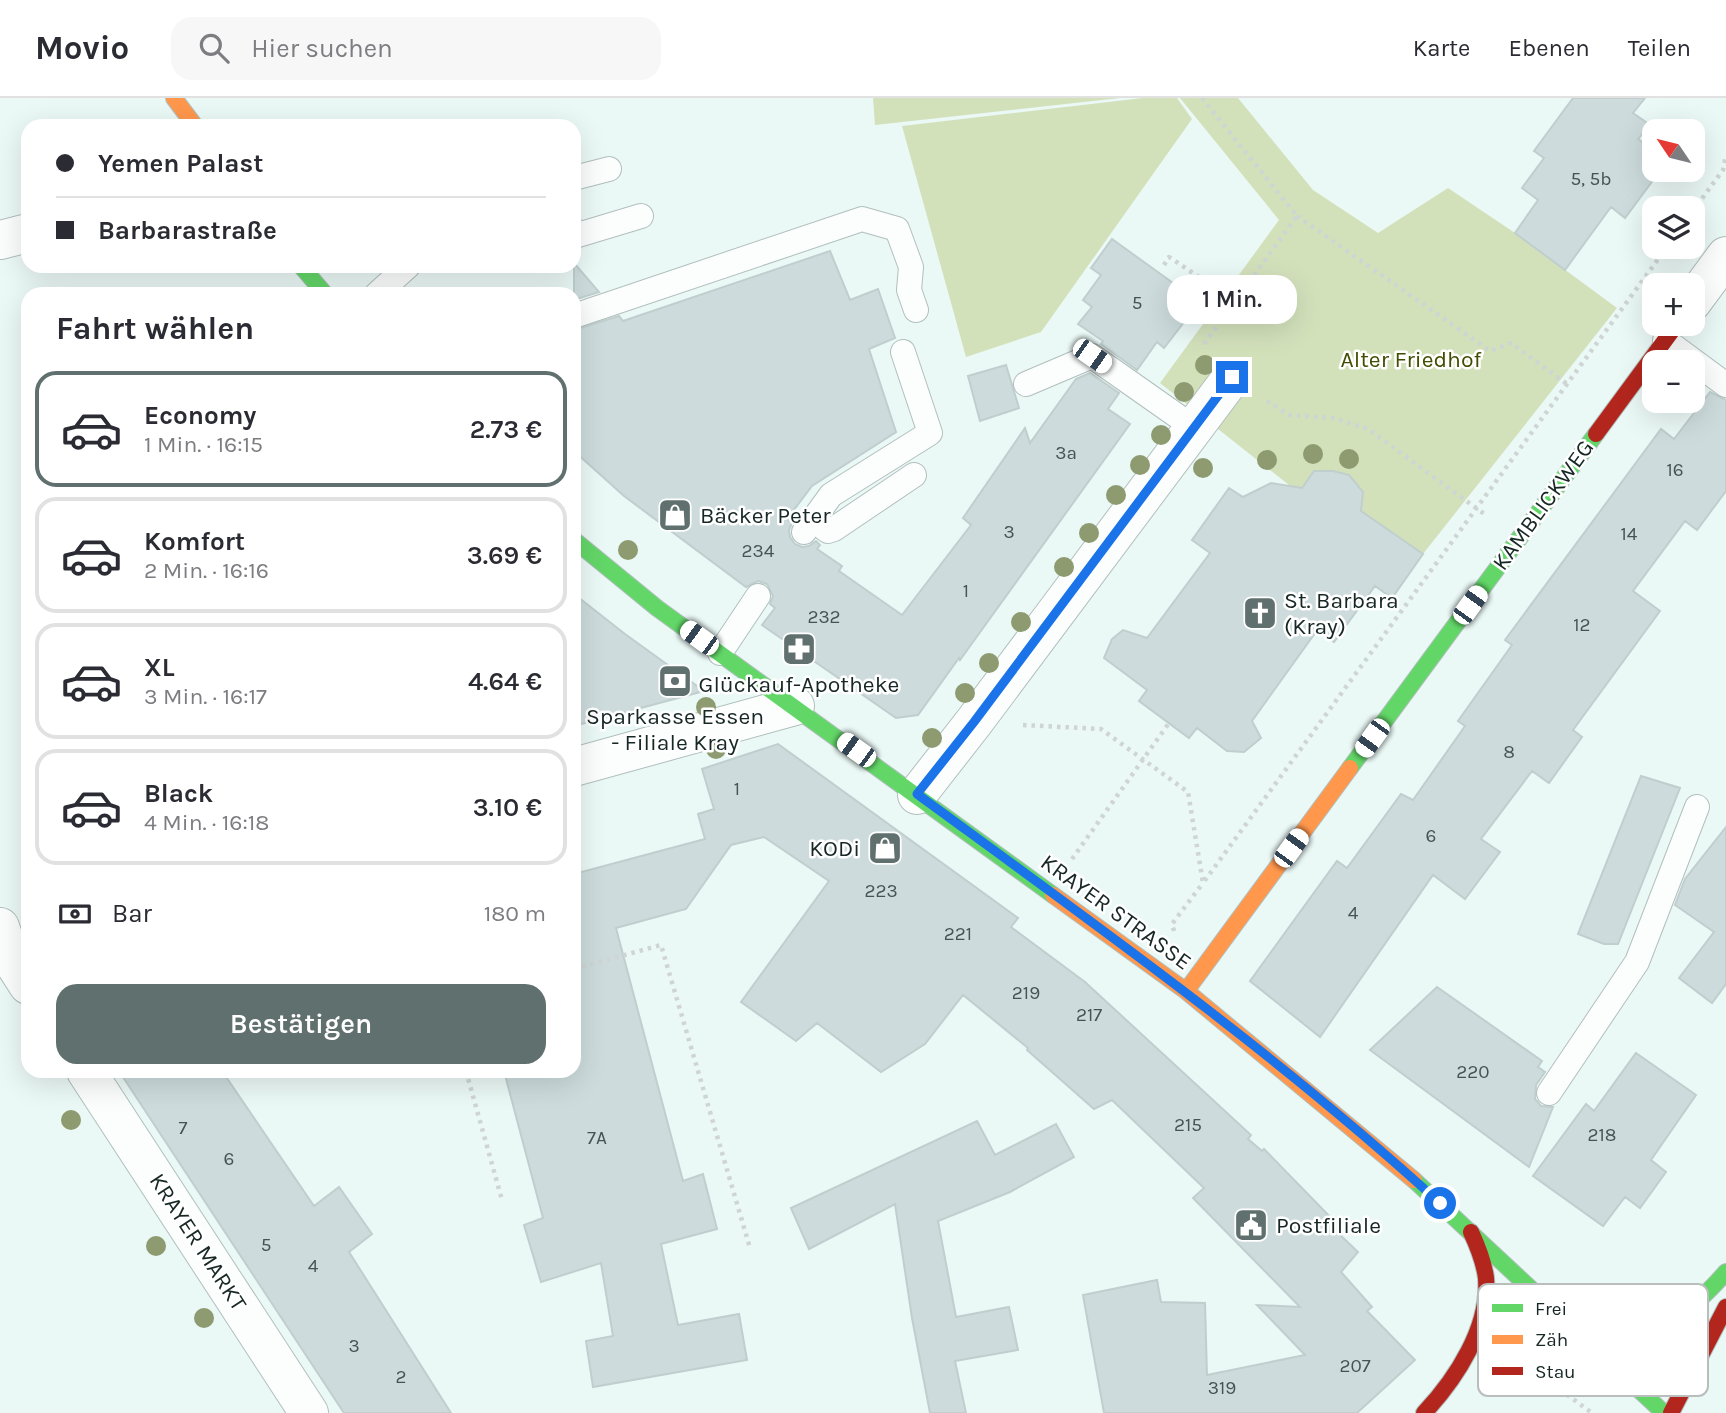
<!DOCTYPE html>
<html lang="de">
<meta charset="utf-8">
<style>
body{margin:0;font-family:Karla,sans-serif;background:#f7f7f7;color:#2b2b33;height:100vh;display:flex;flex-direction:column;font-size:26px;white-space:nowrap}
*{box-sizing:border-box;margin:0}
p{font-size:23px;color:#7c7c81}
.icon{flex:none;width:38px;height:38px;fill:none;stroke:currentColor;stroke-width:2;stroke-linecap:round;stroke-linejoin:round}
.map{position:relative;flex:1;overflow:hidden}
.sheet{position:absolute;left:21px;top:189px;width:560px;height:791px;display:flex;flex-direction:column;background:#fff;border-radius:21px;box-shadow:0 7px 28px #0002}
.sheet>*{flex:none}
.hud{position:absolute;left:21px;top:21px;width:560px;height:154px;border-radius:21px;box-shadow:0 7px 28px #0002;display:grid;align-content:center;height:154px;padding:0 35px;background:#fff}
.needle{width:46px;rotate:305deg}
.fabs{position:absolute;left:1642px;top:21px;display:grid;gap:14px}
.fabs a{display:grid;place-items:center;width:63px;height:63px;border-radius:14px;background:#fff;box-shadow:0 7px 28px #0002;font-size:35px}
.end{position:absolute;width:32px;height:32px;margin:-16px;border:9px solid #1a73e8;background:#fff;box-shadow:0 0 0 4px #fff}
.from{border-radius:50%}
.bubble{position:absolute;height:49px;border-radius:21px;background:#fff;box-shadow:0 7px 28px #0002;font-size:23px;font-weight:600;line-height:49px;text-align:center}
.car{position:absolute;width:21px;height:42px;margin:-21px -10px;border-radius:9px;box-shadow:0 0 5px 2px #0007;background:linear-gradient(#fff 24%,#345 0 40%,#fff 0 76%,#345 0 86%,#fff 0)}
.hud b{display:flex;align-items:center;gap:24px;height:66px;font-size:26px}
.hud b+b{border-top:2px solid #e1e1e2}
.hud i{width:18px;height:18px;background:#2b2b33}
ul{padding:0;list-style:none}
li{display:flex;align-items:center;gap:21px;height:116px;margin:0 14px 10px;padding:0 21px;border:4px solid #e1e1e2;border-radius:21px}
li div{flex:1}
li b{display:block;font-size:26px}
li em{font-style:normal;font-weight:600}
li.on{border-color:#60706e}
li>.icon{width:63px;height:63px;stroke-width:1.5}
h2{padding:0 35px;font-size:32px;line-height:84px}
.pay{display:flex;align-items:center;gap:18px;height:77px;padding:0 35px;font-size:26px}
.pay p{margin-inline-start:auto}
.action{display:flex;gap:14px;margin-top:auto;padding:14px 35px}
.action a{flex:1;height:80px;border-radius:21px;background:#60706e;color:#fff;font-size:28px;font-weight:600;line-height:80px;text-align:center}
header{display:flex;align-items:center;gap:42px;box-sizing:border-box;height:98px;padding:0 35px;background:#fff;border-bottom:2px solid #e1e1e2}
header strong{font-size:33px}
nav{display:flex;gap:38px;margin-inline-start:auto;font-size:24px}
.search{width:490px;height:63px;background:#f7f7f7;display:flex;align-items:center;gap:18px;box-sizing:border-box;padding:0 24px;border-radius:21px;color:#7c7c81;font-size:26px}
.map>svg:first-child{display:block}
</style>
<header>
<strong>Movio</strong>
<div class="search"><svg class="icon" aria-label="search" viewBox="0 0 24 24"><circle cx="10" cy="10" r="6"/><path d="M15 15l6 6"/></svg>Hier suchen</div>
<nav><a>Karte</a><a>Ebenen</a><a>Teilen</a></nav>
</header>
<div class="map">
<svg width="1726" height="1315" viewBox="0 0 1726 1315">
<rect width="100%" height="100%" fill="#eaf8f6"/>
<!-- green -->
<path fill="#d3e1bb" d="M873 0H1120L875 27Z
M1143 0H1177L1192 21 1041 234 966 259 902 28Z
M1180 0H1238L1313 92 1378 135 1448 90 1515 135 1617 210 1423 456 1361 413 1363 394C1346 374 1340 373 1314 373L1299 395 1160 285 1279 122Z"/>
<!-- building -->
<path fill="#cddbdc" stroke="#c0cece" stroke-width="2" d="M1573 0H1645L1633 15 1650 27 1638 41 1654 52V81L1625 120 1611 109 1565 172 1515 135 1538 102 1522 90 1544 60 1534 53Z
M1112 141 1191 198 1177 217 1185 223 1164 250 1157 244 1137 272 1101 246 1103 243 1078 226 1092 209 1083 202 1101 177 1091 170Z
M830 153 850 202 878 191 895 240 869 251 896 334 812 388 787 421 792 425 789 432 790 439 795 446 802 449 809 448 816 443 820 447 817 451 842 468 839 473 902 517 971 427 963 420 1025 330 1030 345 1076 281 1090 275 1119 295 1108 311 1130 326 973 544 960 562 959 560 918 617 896 620 762 527 775 510 770 506 773 498 767 486 758 483 746 489 624 398 574 353V232L619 218 623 223Z
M574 165 599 194 574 202Z
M1006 267 1019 310 980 323 968 278Z
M1710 294 1726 302V393L1697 432 1685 423 1633 493 1660 513 1573 632 1582 639 1549 685 1532 673 1481 741 1500 754 1465 801 1433 777 1320 939 1250 883 1337 763 1347 770 1401 696 1413 702 1465 628 1458 623 1512 547 1505 542 1661 331 1674 341Z
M1314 373H1333L1349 377 1363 394 1361 413 1423 456 1392 500 1375 488 1334 544 1318 531 1252 623 1261 640 1244 654 1227 653 1197 630 1189 640 1139 603 1147 592 1104 560 1112 541 1123 532 1147 540 1210 455 1192 442 1229 390 1243 399 1271 385 1302 390Z
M574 496 625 536 704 593 574 628Z
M778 646 1018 820 1011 829 1085 884 1251 1037 1248 1041 1262 1053 1264 1051 1339 1128 1335 1132 1358 1154 1341 1174 1372 1209 1367 1213 1415 1262 1357 1315H1104L1083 1197 1157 1182 1161 1204 1205 1205 1207 1277 1305 1257 1257 1207 1300 1209 1193 1100 1204 1090 1112 1002 1094 1011 1027 952 1028 950 963 897 925 946 881 974 817 925 796 943 741 904 829 783 764 739 731 747 686 811 616 830 683 1083 703 1076 717 1131 661 1146 678 1227 739 1216 747 1262 593 1289 586 1243 613 1238 601 1165 541 1184 524 1127 543 1120 504 973H574V776L705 741 698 716 714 711 702 671Z
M1641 678 1680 690 1618 846H1604L1578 836Z
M1726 729V886L1712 905 1679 880 1714 834 1675 807 1685 781Z
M1437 889 1542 963 1538 969 1545 974 1536 987 1535 1001 1541 1008 1553 1009 1529 1069 1370 952Z
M1636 955 1696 997 1651 1062 1666 1074 1640 1110 1625 1099 1603 1128 1533 1078 1586 1006 1594 1013Z
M119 973H222L314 1108 339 1089 372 1136 349 1154 451 1315H344Z
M977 1023 995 1057 1056 1026 1074 1059 1010 1094 938 1123 956 1219 1009 1209 1018 1252 955 1263 966 1315H930L912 1220 895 1106 809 1151 791 1110Z"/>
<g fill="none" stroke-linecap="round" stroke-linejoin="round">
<!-- lane casing -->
<g stroke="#b1bfbd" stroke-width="26">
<path id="lane" d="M574 80 609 71
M574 132 578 137 641 118
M377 196 408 168
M574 218 862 121 897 131 911 169 909 192 916 212
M1665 242 1726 287
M1026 286 1092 258 1193 329
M813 422 828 433 834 431 914 377
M804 434 831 397 930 335 903 254
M720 555 758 498
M1549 995 1637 864 1697 709"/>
</g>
<!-- street casing -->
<g stroke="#b1bfbd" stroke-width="40">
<path id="street" d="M0 142 28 135
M1692 204 1726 158
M574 669 795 608
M917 697 974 624 1232 279
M0 829 10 859 28 887
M86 973 309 1315"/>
</g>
<!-- fast casing -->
<g stroke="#b1bfbd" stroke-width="18">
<path id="fast" d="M301 168 325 196
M574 442 657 510 1053 797
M1350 670 1596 336
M1414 1082 1664 1315
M1560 1217C1635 1245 1673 1235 1726 1174"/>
</g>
<!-- slow casing -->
<g stroke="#b1bfbd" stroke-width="18">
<path id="slow" d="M174 0 195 28
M1053 797 1186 893 1414 1082
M1186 893 1350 670"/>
</g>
<!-- jam casing -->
<g stroke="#b1bfbd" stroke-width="18">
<path id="jam" d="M1596 336 1677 226
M1424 1315C1456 1281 1490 1229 1486 1180 1484 1164 1478 1149 1471 1134
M1671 1315 1726 1209"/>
</g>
<!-- path -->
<path stroke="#ced5d3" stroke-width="4.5" stroke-dasharray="3.5 5" stroke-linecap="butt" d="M1202 0 1297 118 1204 246
M1692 114 1723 72 1726 57
M1297 118 1490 253 1511 245 1567 286
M1164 167 1169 159 1235 203
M1267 303 1289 317 1333 320 1368 331 1487 418
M1023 627 1101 631 1188 694 1203 785 1667 149
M1072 761 1169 625
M1174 833 1172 826 1203 785
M574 871 661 847 750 1150
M466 973 502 1102
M1512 1256 1592 1315"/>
<!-- lane -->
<use href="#lane" stroke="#fcfefe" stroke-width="24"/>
<!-- street -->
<use href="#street" stroke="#fcfefe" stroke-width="38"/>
<!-- fast -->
<use href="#fast" stroke="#63d668" stroke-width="16"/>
<!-- slow -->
<use href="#slow" stroke="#ff974d" stroke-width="16"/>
<!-- jam -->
<use href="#jam" stroke="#b3261e" stroke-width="16"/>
</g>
<!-- trees -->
<g fill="#8e9a6f">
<circle cx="1250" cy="202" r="10"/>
<circle cx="1205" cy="267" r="10"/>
<circle cx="1184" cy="294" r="10"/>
<circle cx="1161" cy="337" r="10"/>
<circle cx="1313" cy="356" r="10"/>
<circle cx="1349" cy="361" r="10"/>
<circle cx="1267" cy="362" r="10"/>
<circle cx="1140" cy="367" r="10"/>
<circle cx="1203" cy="370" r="10"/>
<circle cx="1116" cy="397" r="10"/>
<circle cx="1089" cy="435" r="10"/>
<circle cx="628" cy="452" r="10"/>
<circle cx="1064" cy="469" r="10"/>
<circle cx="1021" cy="524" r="10"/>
<circle cx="989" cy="565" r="10"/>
<circle cx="965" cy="595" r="10"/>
<circle cx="706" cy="609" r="10"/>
<circle cx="932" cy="640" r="10"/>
<circle cx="716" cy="651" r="10"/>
<circle cx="71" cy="1022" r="10"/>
<circle cx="156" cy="1148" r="10"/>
<circle cx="204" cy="1220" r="10"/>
</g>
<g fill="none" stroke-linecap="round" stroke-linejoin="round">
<!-- route -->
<path stroke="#1a73e8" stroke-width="9" d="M1232 279 974 624 917 696C1096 827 1276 955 1440 1105"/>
</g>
<!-- icons -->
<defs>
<g id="shop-square" transform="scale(1.75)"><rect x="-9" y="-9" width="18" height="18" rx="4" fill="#60706e" stroke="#fff"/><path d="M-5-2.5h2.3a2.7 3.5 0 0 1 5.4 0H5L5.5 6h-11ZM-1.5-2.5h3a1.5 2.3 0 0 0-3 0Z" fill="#fff"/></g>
<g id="church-square" transform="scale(1.75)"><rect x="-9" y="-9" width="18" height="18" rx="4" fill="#60706e" stroke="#fff"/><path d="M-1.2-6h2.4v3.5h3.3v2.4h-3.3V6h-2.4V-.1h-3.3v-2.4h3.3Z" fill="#fff"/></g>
<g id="pharmacy-square" transform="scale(1.75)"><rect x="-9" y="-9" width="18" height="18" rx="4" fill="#60706e" stroke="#fff"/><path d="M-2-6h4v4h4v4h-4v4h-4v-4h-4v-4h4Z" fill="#fff"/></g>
<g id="bank-square" transform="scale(1.75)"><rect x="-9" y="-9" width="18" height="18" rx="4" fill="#60706e" stroke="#fff"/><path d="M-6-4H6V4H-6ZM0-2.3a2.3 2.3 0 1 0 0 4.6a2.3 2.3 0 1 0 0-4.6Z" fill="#fff"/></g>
<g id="civic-square" transform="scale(1.75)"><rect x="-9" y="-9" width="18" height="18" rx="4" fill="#60706e" stroke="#fff"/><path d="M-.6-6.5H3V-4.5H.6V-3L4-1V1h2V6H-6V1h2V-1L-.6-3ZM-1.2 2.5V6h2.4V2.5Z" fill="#fff"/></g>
</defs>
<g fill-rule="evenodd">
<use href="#shop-square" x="675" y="417"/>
<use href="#church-square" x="1260" y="515"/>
<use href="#pharmacy-square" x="799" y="551"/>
<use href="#bank-square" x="675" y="583"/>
<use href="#shop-square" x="885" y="750"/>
<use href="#civic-square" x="1251" y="1127"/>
</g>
<g text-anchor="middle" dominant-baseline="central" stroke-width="5" stroke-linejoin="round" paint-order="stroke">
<!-- number labels -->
<g font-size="19" fill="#445452">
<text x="1591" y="81">5, 5b</text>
<text x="1137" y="205">5</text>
<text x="1066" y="355">3a</text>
<text x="1675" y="372">16</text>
<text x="1009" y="434">3</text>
<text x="1629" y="436">14</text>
<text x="758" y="453">234</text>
<text x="966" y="493">1</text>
<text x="824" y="519">232</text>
<text x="1582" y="527">12</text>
<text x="1509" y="654">8</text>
<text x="737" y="691">1</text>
<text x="1431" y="738">6</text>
<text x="881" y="793">223</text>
<text x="1353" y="815">4</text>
<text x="958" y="836">221</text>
<text x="1026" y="895">219</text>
<text x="1089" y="917">217</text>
<text x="1473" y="974">220</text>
<text x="1188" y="1027">215</text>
<text x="183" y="1030">7</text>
<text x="1602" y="1037">218</text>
<text x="597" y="1040">7A</text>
<text x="229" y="1061">6</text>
<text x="266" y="1147">5</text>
<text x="313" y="1168">4</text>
<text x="354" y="1248">3</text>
<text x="1355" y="1268">207</text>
<text x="401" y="1279">2</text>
<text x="1222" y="1290">319</text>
</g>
<!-- park labels -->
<g font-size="23" fill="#434d01" stroke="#fff">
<text x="1411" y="261">Alter Friedhof</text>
</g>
<!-- street labels -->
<g font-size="23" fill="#162724" stroke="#fff">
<text transform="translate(1543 407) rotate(-54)">KAMBLICKWEG</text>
<text transform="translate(1116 814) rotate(36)">KRAYER STRASSE</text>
<text transform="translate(198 1144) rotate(57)">KRAYER MARKT</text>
</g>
<!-- poi labels -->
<g font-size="23" fill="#162724" stroke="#fff" text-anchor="start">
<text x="700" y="417">Bäcker Peter</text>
<text x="1284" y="502">St. Barbara<tspan x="1284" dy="26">(Kray)</tspan></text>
<text x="799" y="586" text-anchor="middle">Glückauf-Apotheke</text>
<text x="675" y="618" text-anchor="middle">Sparkasse Essen<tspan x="675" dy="26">- Filiale Kray</tspan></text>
<text x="860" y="750" text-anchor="end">KODi</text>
<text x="1276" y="1127">Postfiliale</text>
</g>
</g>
<!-- legend -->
<rect x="1478" y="1186" width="230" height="112" rx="10" fill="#fff" stroke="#b9bebd" stroke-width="2"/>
<rect x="1492" y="1206" width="31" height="8" fill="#63d668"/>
<rect x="1492" y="1237" width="31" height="9" fill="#ff974d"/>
<rect x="1492" y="1269" width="31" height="8" fill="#b3261e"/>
<g font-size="19" fill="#162724">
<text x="1535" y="1217">Frei</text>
<text x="1535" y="1248">Zäh</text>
<text x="1535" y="1280">Stau</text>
</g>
</svg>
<div class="fabs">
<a><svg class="needle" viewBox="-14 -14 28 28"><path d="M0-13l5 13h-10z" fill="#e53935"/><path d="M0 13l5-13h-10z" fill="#7c7c81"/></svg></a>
<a><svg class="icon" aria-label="layers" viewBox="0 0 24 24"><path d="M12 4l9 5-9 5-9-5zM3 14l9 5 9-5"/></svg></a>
<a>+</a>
<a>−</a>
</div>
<i class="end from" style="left:1440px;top:1105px"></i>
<i class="end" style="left:1232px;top:279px"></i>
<div class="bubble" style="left:1167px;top:177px;width:130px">1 Min.</div>
<i class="car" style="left:1092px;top:258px;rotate:125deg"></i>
<i class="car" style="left:1470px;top:507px;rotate:36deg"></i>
<i class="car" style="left:699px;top:540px;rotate:306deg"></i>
<i class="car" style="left:1372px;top:640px;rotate:216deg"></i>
<i class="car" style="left:856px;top:652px;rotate:306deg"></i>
<i class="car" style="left:1291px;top:750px;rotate:36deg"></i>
<div class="hud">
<b><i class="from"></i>Yemen Palast</b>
<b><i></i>Barbarastraße</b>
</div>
<section class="sheet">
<h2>Fahrt wählen</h2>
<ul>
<li class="on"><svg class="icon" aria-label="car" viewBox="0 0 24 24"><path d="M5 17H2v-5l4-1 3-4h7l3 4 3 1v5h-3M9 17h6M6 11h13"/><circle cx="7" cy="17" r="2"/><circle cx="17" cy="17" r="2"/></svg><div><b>Economy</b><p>1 Min. · 16:15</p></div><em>2.73 €</em></li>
<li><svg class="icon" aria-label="car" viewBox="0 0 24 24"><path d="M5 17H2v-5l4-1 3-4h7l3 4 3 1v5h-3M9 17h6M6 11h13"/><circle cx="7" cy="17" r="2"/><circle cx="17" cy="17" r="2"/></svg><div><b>Komfort</b><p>2 Min. · 16:16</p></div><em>3.69 €</em></li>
<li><svg class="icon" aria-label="car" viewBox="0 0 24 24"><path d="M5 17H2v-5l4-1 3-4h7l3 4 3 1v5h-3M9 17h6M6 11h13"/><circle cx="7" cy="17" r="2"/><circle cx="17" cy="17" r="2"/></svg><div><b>XL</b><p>3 Min. · 16:17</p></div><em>4.64 €</em></li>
<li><svg class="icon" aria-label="car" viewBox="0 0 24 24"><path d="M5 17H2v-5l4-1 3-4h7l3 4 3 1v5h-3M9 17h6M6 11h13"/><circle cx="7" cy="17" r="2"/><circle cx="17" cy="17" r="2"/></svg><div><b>Black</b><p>4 Min. · 16:18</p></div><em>3.10 €</em></li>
</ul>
<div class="pay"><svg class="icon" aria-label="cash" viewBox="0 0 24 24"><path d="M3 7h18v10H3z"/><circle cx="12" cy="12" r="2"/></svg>Bar<p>180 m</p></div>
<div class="action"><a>Bestätigen</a></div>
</section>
</div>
